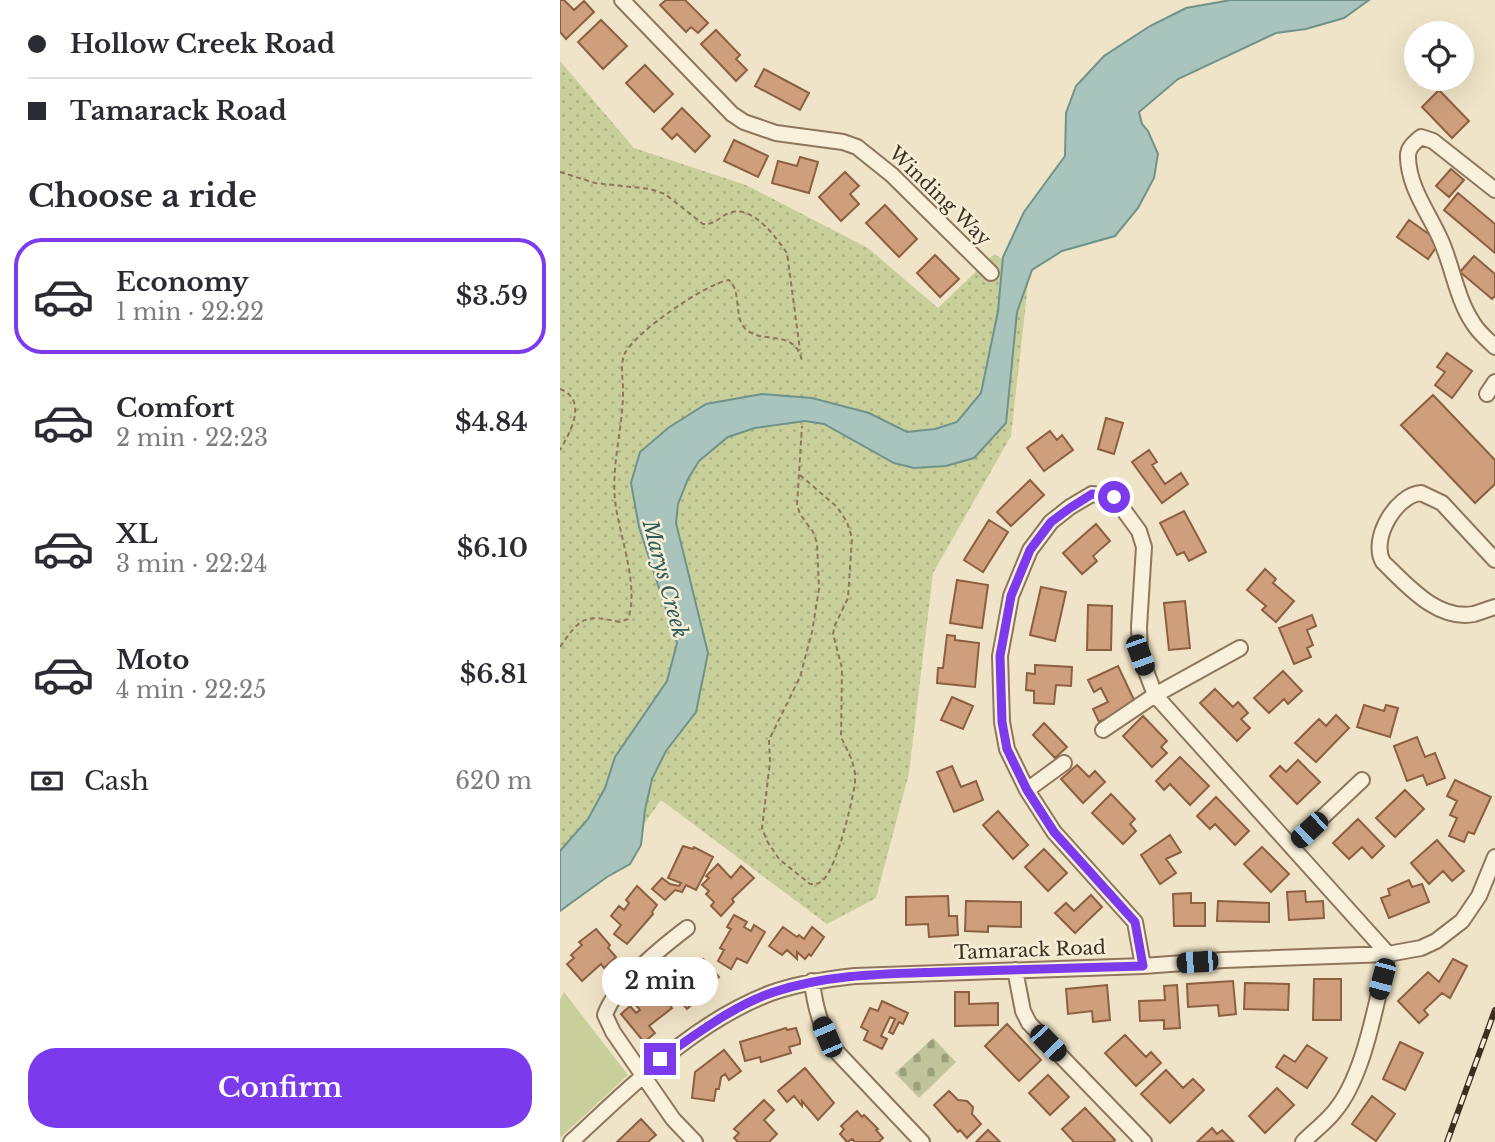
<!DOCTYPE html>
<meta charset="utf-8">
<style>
body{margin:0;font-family:"Libre Baskerville",serif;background:#f2f2f3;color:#2b2b33;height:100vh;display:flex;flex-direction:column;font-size:26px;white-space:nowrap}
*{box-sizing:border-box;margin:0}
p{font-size:23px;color:#7c7c81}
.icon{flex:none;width:38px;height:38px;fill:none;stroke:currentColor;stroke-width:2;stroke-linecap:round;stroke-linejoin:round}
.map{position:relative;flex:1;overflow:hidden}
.details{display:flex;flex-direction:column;background:#fff;width:560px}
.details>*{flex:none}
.guide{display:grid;align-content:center;height:154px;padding:0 28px;background:#fff}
.buttons{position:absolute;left:844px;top:21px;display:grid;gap:14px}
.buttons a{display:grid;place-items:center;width:70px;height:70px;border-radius:50%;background:#fff;box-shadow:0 7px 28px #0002;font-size:35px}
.end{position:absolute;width:32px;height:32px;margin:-16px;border:9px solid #7c3aed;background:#fff;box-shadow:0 0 0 4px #fff}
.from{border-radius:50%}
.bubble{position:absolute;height:49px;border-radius:24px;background:#fff;box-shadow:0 7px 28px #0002;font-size:23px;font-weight:600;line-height:49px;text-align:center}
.car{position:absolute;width:21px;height:42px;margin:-21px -10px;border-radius:9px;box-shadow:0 0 5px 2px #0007;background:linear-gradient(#222 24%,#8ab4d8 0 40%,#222 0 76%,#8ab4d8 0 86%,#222 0)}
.guide b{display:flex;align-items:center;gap:24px;height:66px;font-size:26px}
.guide b+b{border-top:2px solid #e1e1e2}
.guide i{width:18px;height:18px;background:#2b2b33}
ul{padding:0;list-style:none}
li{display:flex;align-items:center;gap:21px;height:116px;margin:0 14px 10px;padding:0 14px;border:4px solid transparent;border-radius:28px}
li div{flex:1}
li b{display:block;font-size:26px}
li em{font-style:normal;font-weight:600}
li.selected{border-color:#7c3aed}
li>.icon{width:63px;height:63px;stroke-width:1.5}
h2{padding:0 28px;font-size:32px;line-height:84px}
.pay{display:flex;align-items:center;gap:18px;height:77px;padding:0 28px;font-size:26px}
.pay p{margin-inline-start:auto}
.cta{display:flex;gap:14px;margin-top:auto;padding:14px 28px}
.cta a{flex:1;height:80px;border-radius:28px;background:#7c3aed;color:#fff;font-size:28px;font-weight:600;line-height:80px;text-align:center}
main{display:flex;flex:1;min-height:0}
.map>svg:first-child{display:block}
</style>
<main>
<section class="details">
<div class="guide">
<b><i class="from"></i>Hollow Creek Road</b>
<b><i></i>Tamarack Road</b>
</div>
<h2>Choose a ride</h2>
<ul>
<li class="selected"><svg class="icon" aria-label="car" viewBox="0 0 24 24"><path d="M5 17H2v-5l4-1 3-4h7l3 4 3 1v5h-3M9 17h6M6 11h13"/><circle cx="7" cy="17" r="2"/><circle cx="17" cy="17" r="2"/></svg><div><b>Economy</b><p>1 min · 22:22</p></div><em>$3.59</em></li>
<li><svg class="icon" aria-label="car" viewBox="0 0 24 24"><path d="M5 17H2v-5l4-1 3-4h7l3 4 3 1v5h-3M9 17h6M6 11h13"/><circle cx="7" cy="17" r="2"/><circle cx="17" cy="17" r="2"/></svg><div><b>Comfort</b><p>2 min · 22:23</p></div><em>$4.84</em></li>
<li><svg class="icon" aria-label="car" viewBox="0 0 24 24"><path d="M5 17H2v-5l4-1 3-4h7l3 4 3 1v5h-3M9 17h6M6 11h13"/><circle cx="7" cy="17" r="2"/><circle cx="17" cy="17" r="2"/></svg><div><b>XL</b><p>3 min · 22:24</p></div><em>$6.10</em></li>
<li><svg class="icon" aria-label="car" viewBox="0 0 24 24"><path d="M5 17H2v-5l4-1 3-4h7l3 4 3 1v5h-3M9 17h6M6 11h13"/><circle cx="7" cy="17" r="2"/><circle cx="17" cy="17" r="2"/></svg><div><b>Moto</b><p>4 min · 22:25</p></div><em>$6.81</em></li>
</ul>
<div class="pay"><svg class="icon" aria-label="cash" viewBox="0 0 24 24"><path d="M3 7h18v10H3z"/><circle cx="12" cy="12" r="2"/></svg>Cash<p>620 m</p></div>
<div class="cta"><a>Confirm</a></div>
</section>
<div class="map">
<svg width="935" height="1142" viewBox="0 0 935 1142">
<defs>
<pattern id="grass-dots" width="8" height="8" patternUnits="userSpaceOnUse" patternTransform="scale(1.75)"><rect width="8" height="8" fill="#c9cf9b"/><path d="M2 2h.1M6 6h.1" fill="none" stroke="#aeb285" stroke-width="1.8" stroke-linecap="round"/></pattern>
<pattern id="cemetery-stones" width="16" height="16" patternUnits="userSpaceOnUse" patternTransform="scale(1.75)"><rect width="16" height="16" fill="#bfc49a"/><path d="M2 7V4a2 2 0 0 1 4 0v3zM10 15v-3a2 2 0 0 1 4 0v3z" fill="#9ca07d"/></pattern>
</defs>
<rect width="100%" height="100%" fill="#f0e4c8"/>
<!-- grass -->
<path fill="url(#grass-dots)" d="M0 61 74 148 186 185 308 248 378 308 434 254 469 275 451 436 373 573 349 773 316 898 267 924 101 800 47 877 0 900Z"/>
<!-- cemetery -->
<path fill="url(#cemetery-stones)" d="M373 1038 396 1062 359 1098 335 1073Z"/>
<!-- park -->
<path fill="#c9cf9b" d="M4 992 68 1075 0 1138V999Z"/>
<!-- water -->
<path fill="#a9c4bc" stroke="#6f938a" stroke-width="2" d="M671 0H809L784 18 746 29 716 33 618 79 579 112 582 124 588 131 598 154 594 178 578 208 555 236 502 251 472 270 457 312 446 423 414 458 386 466 354 468 334 463 264 424 245 421 195 428 168 437 139 461 128 479 118 504 116 523 148 653 136 712 106 751 92 779 85 810 81 845 70 864 47 877 0 911V851L28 819 45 788 55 757 107 681 117 643 79 527 71 483 80 452 108 428 146 404 202 394 252 398 309 413 347 432 375 429 397 422 421 393 438 311 443 257 464 212 505 156 506 113 516 86 544 56 590 26 626 8Z"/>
<!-- building -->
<path fill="#cf9f7d" stroke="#8d5f41" stroke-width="2" d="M0 0H4L14 10 24 1 34 12 6 39 0 32Z
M106 0H125L148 23 138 33 131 27 126 32 100 5Z
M41 20 67 46 43 69 18 42Z
M156 30 180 55 176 59 187 70 176 81 141 44Z
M85 65 113 94 94 112 66 83Z
M204 69 249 93 240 110 195 86Z
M879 90 909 121 892 138 862 107Z
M122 108 150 136 135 152 117 134 112 139 102 129Z
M174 140 208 156 198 177 164 161Z
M240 157 258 162 249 193 212 183 218 161 237 166Z
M891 169 904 180 889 197 876 186Z
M285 172 299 186 290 194 299 204 281 221 259 197Z
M898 193 935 224V253L884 210Z
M325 205 357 239 339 257 306 223Z
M849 220 880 242 868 259 837 237Z
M375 255 399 279 380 297 357 273Z
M914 256 935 274V296L932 299 900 272Z
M887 353 912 371 892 398 875 385 885 372 877 367Z
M873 395 935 460V484L915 503 841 425Z
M546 418 563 423 554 454 538 449Z
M490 431 497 440 502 435 513 450 484 471 467 448Z
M589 450 597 462 592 465 605 484 621 473 628 484 602 503 572 462Z
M470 480 484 495 451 526 437 512Z
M624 511 646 552 629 561 624 552 617 555 600 523Z
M429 520 448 532 423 572 404 560Z
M536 524 550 541 533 556 537 561 522 574 503 553Z
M705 569 716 579 713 583 734 601 716 622 702 610 706 606 687 590Z
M397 580 428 585 422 628 390 623Z
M481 587 506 592 495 641 470 635Z
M625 601 630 648 609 650 604 603Z
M528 605 552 606 551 650H527Z
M752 615 756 626 747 630 753 645 747 648 751 657 734 664 719 628Z
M387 635 395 636V640L419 643 415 687 377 683 378 668H383Z
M475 665 512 667 511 686 496 685 494 704 474 703V691L466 690 467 673 475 674Z
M558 666 576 704 539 722 533 709 548 702 541 688 534 692 528 680Z
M723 671 742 691 728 704 724 699 709 713 694 698Z
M655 689 673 707 678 702 688 713 681 719 690 728 677 741 640 703Z
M392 697 413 706 403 729 381 720Z
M804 705 824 711 826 705 838 708 830 737 797 727Z
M776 715 789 728 756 762 735 743 759 719 766 726Z
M583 716 607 741 601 747 607 753 592 767 563 736Z
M484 723 507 747 495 758 473 735Z
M857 737 865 757 875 753 885 778 867 785 863 775 847 781 834 746Z
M620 757 649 786 630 805 610 784 604 790 596 781Z
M738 760 760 782 737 804 710 776 720 766 726 772Z
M517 765 529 777 535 771 545 782 523 803 501 779Z
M392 766 401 787 416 781 423 800 394 812 377 772Z
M895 780 931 797 914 834 908 832 904 842 889 836 897 818 890 815 897 801 887 796Z
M845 790 864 809 835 837 816 818Z
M551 794 575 819 570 824 576 831 563 844 532 813Z
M656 797 689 831 675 845 655 824 650 829 637 816Z
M438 811 468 845 453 859 423 825Z
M798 819 824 846 812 858 802 847 789 859 773 843Z
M610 835 621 852 606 859 616 873 600 884 581 855Z
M877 840 904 871 892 881 883 871 869 884 851 863Z
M123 846 133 849 134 847 153 857 136 890 126 885 122 892 115 890 105 900 92 889 102 878 110 884 119 886 121 883 108 878Z
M702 847 729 874 711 892 684 864Z
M484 849 507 873 488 891 465 867Z
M158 864 171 878 181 866 194 878 172 899 174 902 161 916 151 906 154 902 146 894 149 891 142 885 149 878 146 876Z
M849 880 852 887 862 884 869 902 829 918 821 898 830 895 828 889Z
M77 886 97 905 92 912 93 914 67 944 54 934 61 925 51 916 59 906 64 910 69 903 66 900Z
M745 891 746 902 763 901 764 918 729 920 727 892Z
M631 893V903H645V926H614L613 894Z
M531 895 542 907 515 933 495 913 506 903 514 911Z
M388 896 389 916H397L398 935 369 937 368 924 346 925V897Z
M406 901 461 902V927L428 926V932L405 931Z
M658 901 709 903V922L657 921Z
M174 915 187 922 184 927 191 931 194 925 205 932 187 963 177 958 171 969 158 961 164 950 160 948 171 929 167 927Z
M223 927 237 937 239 935 244 939 252 927 264 937 251 956 249 954 245 959 237 952V959L227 950 222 955 209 946Z
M36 929 50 945 48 948 56 957 44 968 41 964 22 981 7 964 14 958 11 955 22 945 19 942Z
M143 959 159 977 146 988 148 990 127 1009 118 998 120 996 107 980 116 972 119 976 133 964 135 966Z
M893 959 907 966 890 998 882 993 864 1010 868 1015 859 1023 838 1001 868 972 879 982Z
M754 979H781V1020H753Z
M673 981 676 1014 659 1016 658 1005 628 1007 627 984Z
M685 983 729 984 728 1010 684 1009Z
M547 985 550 1020 533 1022 532 1011 508 1014 506 989Z
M617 985 620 1028 604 1029V1020L580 1021 579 1001 605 1000 604 986Z
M96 989 112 1008 89 1026 95 1033 84 1042 61 1014 70 1006 76 1013 80 1010 75 1004Z
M395 992H409V1004L438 1003V1025L395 1026Z
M322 1001 348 1013 343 1024 339 1022 333 1034 329 1032 335 1019 330 1017 321 1036 327 1039 322 1049 304 1040 308 1031 301 1027 310 1008 318 1011Z
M447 1024 481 1060 459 1081 425 1046Z
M226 1028 227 1030 236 1028 240 1040V1044L229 1047 231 1053 201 1062 200 1057 185 1061 180 1042Z
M565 1035 586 1057 591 1052 601 1063 576 1086 545 1053Z
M840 1042 863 1053 845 1090 823 1079Z
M747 1045 767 1058 747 1088 716 1067 724 1055 735 1062Z
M164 1050 181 1071 169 1080 165 1074 161 1077 159 1089H156L154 1101 132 1098 135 1072Z
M245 1068 274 1103 258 1120 242 1101V1106L234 1096 227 1102 218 1091Z
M606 1070 623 1088 633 1079 644 1090 610 1123 581 1094Z
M488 1075 509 1097 490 1115 469 1093Z
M717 1088 734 1105 705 1133 689 1116Z
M389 1091 398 1100 407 1101 413 1107 412 1114 421 1124 407 1138 400 1130 398 1132 374 1105Z
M812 1096 835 1114 816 1141 792 1124Z
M204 1100 214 1110 204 1120 217 1134 209 1142H178L174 1138 179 1133 174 1129Z
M525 1108 555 1140 553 1142H514L502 1129Z
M297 1111 302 1117 304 1115 318 1129 316 1130 323 1138 319 1142H295L292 1139 287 1142 280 1134 284 1129 281 1126Z
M81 1119 96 1135 88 1142H57Z
M652 1128 657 1134 662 1130 673 1141 637 1142Z
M428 1130 440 1142H416Z"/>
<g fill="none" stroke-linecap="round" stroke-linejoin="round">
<!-- minor casing -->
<g stroke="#8d765c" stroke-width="18">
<path id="minor" d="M62 0 172 114 184 122 216 133 283 142 297 147 332 175 431 273
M935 190 873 141 861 137C854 143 847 148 848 158 849 189 871 216 882 243 893 269 897 299 913 323 919 333 927 339 935 347
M927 394 935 382
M935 560 882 503 861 493C836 495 810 539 823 562 847 585 877 621 914 614 921 612 928 609 935 607
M543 730 595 695 680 648
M467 790 504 763
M732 846 802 780
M127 928C102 947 55 985 45 1015L53 1032 113 1119 135 1142
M583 966 575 922 494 832 467 790 447 749 442 722 440 656 451 596 470 550 491 522 510 507 532 494 554 497 579 531 584 547 579 627 580 655 595 695 828 954C816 1001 805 1076 774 1112 765 1123 753 1132 743 1142
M455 970 463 1011 469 1023 584 1142
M252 981C255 1008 261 1029 276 1051L362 1142
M11 1142C72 1086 132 1023 211 993 239 983 267 979 295 976L583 966 664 960 828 954 861 948 876 941 902 921 919 896 935 857"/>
</g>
<!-- path -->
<path stroke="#8d765c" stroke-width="2" stroke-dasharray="5 3.5" stroke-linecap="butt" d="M0 172 35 183 90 189 105 194 143 224C155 225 159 217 169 213 192 204 215 236 227 253L240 350
M0 389C28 400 11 431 0 450
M240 475 277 507 287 522 292 538 288 598 275 625 273 634 282 668 281 737 292 760 295 773V784C291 806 278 863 264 879 260 884 256 884 250 884L219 859 207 841 202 828 210 762 209 740 240 677 252 632 259 589 257 543 253 532 240 514 237 505 242 426
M0 647C21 617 24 614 60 622L68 619C79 588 61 539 56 508 50 470 62 433 63 395 64 382 59 366 65 353 77 331 145 284 169 280 183 293 172 320 188 331 207 344 235 329 242 361"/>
<!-- minor -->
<use href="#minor" stroke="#faf1dc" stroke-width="14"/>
<!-- rail casing -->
<g stroke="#3d2e20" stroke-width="6">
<path id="rail" d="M887 1142 935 1010"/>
</g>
<!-- rail -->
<use href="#rail" stroke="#f7eed8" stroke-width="3.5" stroke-dasharray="10" stroke-linecap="butt"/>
</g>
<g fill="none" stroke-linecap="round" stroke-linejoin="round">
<!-- route -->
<path stroke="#7c3aed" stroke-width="9" d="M100 1059C136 1035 172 1006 214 992 268 974 325 974 382 972 449 970 516 968 583 966L575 922 494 832 467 790 447 749 442 722 440 656 451 596 470 550 491 522 510 508 532 494 554 497"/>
</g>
<g text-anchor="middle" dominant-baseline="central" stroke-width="5" stroke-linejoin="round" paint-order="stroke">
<!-- street labels -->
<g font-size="19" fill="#3d2e20" stroke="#f7eed8">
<text transform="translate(380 196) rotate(44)">Winding Way</text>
<text transform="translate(470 950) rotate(-2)">Tamarack Road</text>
</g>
<!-- water labels -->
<g font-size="21" font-style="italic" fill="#2f5d5a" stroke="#f7eed8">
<text transform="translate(105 579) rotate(75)">Marys Creek</text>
</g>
</g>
</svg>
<div class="buttons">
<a><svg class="icon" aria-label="locate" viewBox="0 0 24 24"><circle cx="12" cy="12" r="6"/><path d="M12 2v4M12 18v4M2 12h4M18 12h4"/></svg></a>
</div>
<i class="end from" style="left:554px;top:497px"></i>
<i class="end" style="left:100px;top:1059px"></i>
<div class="bubble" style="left:42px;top:957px;width:116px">2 min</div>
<i class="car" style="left:580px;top:655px;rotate:160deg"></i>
<i class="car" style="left:749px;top:830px;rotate:227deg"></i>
<i class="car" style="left:637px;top:962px;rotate:266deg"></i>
<i class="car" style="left:822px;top:979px;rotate:195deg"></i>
<i class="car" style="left:267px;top:1037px;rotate:337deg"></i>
<i class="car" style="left:488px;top:1043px;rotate:136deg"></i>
</div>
</main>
